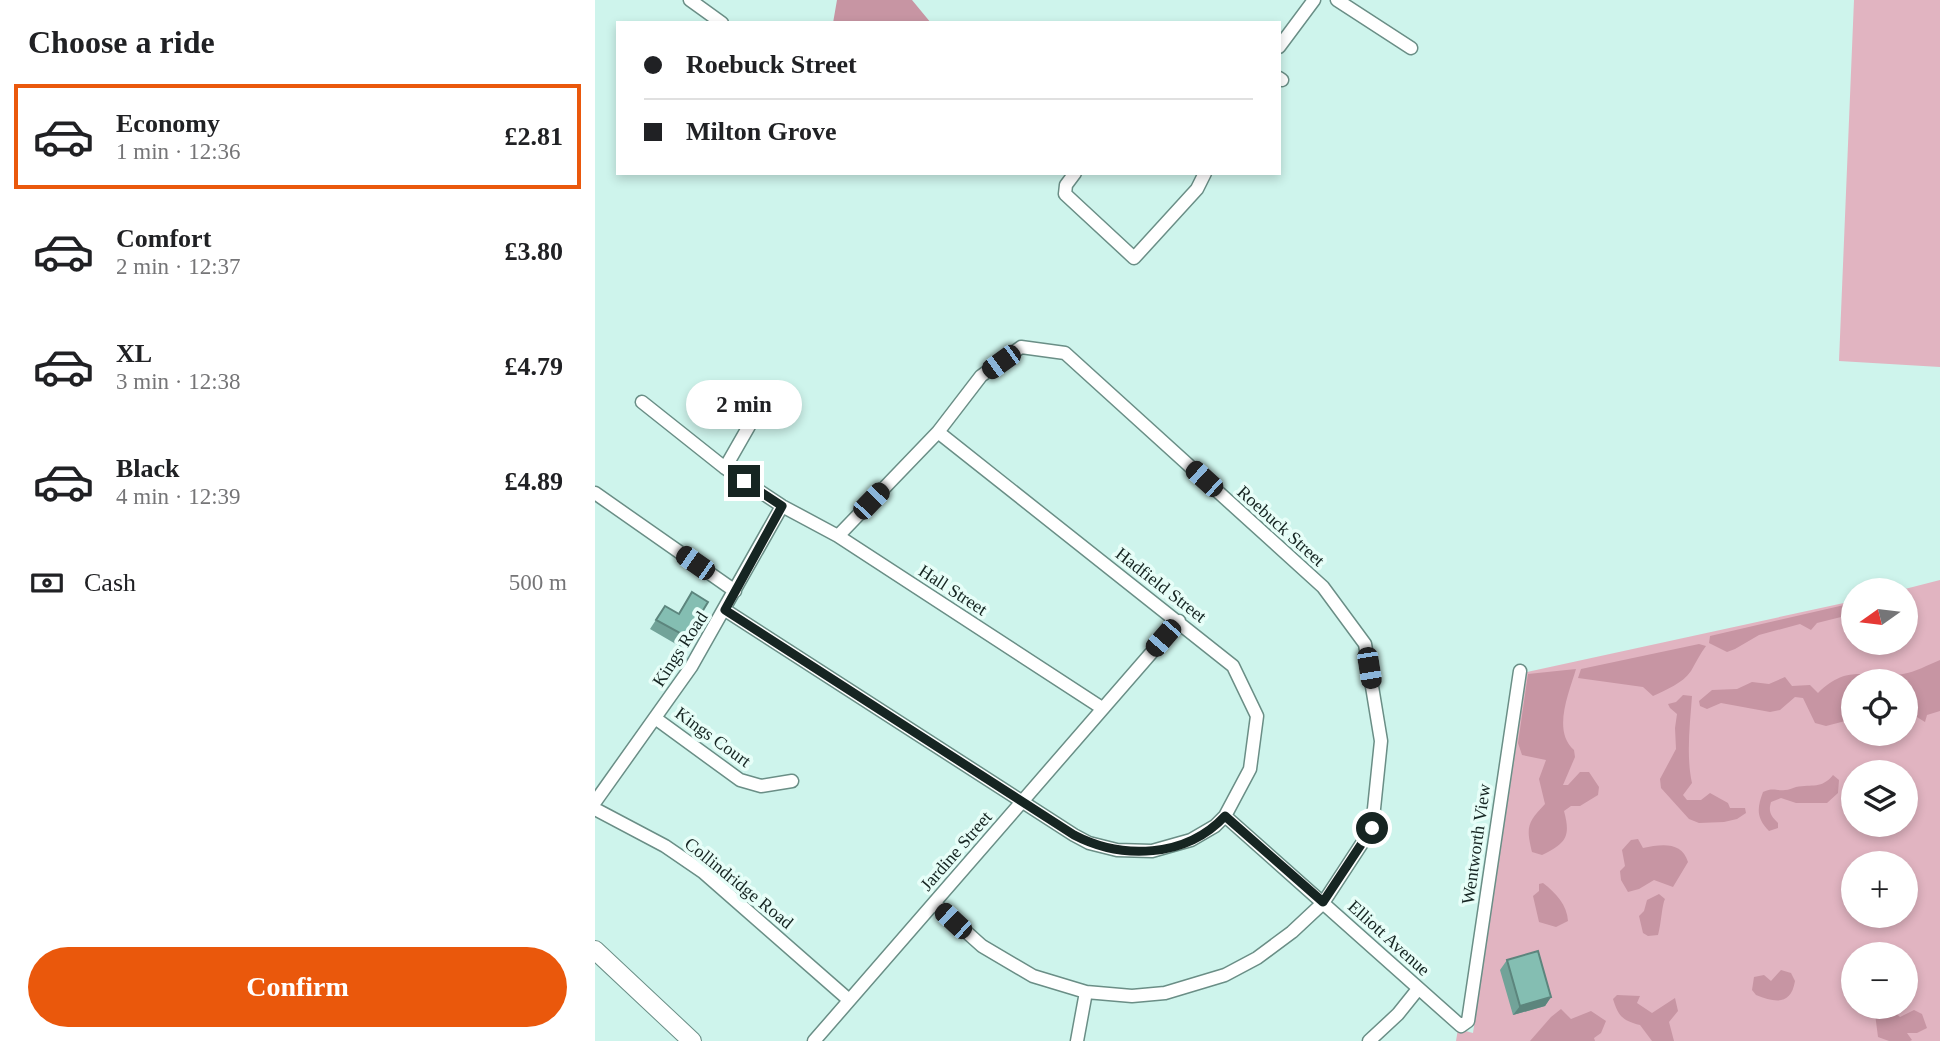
<!DOCTYPE html>
<meta charset="utf-8">
<style>
body{margin:0;font-family:Georgia,serif;background:#f6f6f6;color:#202124;height:100vh;display:flex;flex-direction:column;font-size:26px;white-space:nowrap}
*{box-sizing:border-box;margin:0}
p{font-size:23px;color:#757577}
.icon{flex:none;width:38px;height:38px;fill:none;stroke:currentColor;stroke-width:2;stroke-linecap:round;stroke-linejoin:round}
.map{position:relative;flex:1;overflow:hidden}
.details{display:flex;flex-direction:column;background:#fff;width:595px}
.details>*{flex:none}
.guide{position:absolute;left:21px;top:21px;width:665px;height:154px;border-radius:0px;box-shadow:0 4px 10px #0003;display:grid;align-content:center;height:154px;padding:0 28px;background:#fff}
.needle{width:46px;rotate:256deg}
.controls{position:absolute;left:1246px;top:578px;display:grid;gap:14px}
.controls a{display:grid;place-items:center;width:77px;height:77px;border-radius:50%;background:#fff;box-shadow:0 4px 10px #0003;font-size:35px}
.end{position:absolute;width:32px;height:32px;margin:-16px;border:9px solid #162522;background:#fff;box-shadow:0 0 0 4px #fff}
.from{border-radius:50%}
.bubble{position:absolute;height:49px;border-radius:24px;background:#fff;box-shadow:0 4px 10px #0003;font-size:23px;font-weight:700;line-height:49px;text-align:center}
.car{position:absolute;width:21px;height:42px;margin:-21px -10px;border-radius:9px;box-shadow:0 0 5px 2px #0007;background:linear-gradient(#222 24%,#8ab4d8 0 40%,#222 0 76%,#8ab4d8 0 86%,#222 0)}
.guide b{display:flex;align-items:center;gap:24px;height:66px;font-size:26px}
.guide b+b{border-top:2px solid #e0e0e0}
.guide i{width:18px;height:18px;background:#202124}
ul{padding:0;list-style:none}
li{display:flex;align-items:center;gap:21px;height:105px;margin:0 14px 10px;padding:0 14px;border:4px solid transparent;border-radius:0px}
li div{flex:1}
li b{display:block;font-size:26px}
li em{font-style:normal;font-weight:700}
li.current{border-color:#ea580c}
li>.icon{width:63px;height:63px;stroke-width:1.5}
h2{padding:0 28px;font-size:32px;line-height:84px}
.pay{display:flex;align-items:center;gap:18px;height:77px;padding:0 28px;font-size:26px}
.pay p{margin-inline-start:auto}
.button{display:flex;gap:14px;margin-top:auto;padding:14px 28px}
.button a{flex:1;height:80px;border-radius:42px;background:#ea580c;color:#fff;font-size:28px;font-weight:700;line-height:80px;text-align:center}
main{display:flex;flex:1;min-height:0}
.map>svg:first-child{display:block}
</style>
<main>
<section class="details">
<h2>Choose a ride</h2>
<ul>
<li class="current"><svg class="icon" aria-label="car" viewBox="0 0 24 24"><path d="M5 17H2v-5l4-1 3-4h7l3 4 3 1v5h-3M9 17h6M6 11h13"/><circle cx="7" cy="17" r="2"/><circle cx="17" cy="17" r="2"/></svg><div><b>Economy</b><p>1 min · 12:36</p></div><em>£2.81</em></li>
<li><svg class="icon" aria-label="car" viewBox="0 0 24 24"><path d="M5 17H2v-5l4-1 3-4h7l3 4 3 1v5h-3M9 17h6M6 11h13"/><circle cx="7" cy="17" r="2"/><circle cx="17" cy="17" r="2"/></svg><div><b>Comfort</b><p>2 min · 12:37</p></div><em>£3.80</em></li>
<li><svg class="icon" aria-label="car" viewBox="0 0 24 24"><path d="M5 17H2v-5l4-1 3-4h7l3 4 3 1v5h-3M9 17h6M6 11h13"/><circle cx="7" cy="17" r="2"/><circle cx="17" cy="17" r="2"/></svg><div><b>XL</b><p>3 min · 12:38</p></div><em>£4.79</em></li>
<li><svg class="icon" aria-label="car" viewBox="0 0 24 24"><path d="M5 17H2v-5l4-1 3-4h7l3 4 3 1v5h-3M9 17h6M6 11h13"/><circle cx="7" cy="17" r="2"/><circle cx="17" cy="17" r="2"/></svg><div><b>Black</b><p>4 min · 12:39</p></div><em>£4.89</em></li>
</ul>
<div class="pay"><svg class="icon" aria-label="cash" viewBox="0 0 24 24"><path d="M3 7h18v10H3z"/><circle cx="12" cy="12" r="2"/></svg>Cash<p>500 m</p></div>
<div class="button"><a>Confirm</a></div>
</section>
<div class="map">
<svg width="1345" height="1041" viewBox="0 0 1345 1041">
<rect width="100%" height="100%" fill="#cef4ec"/>
<!-- green -->
<path fill="#e1b4c1" fill-rule="evenodd" d="M1259 0H1345V367L1244 361Z
M1345 580V1041H861L863 1029 878 1033 932 672 1258 601V642H1311V590H1306ZM1258 681H1311V733H1258ZM1258 772H1311V824H1258ZM1258 863H1311V915H1258ZM1258 954H1311V1006H1258Z"/>
<!-- forest -->
<path fill="#c795a3" d="M242 0H317L336 23H238Z
M1258 603V614L1222 623 1216 630 1205 624 1164 635 1140 649 1132 652 1114 643 1115 636Z
M1104 644 1111 646C1105 654 1101 662 1096 671 1088 683 1071 690 1058 696L1048 687 983 678 986 669Z
M1345 660V711L1332 715 1330 722 1317 714 1311 719V681H1258V719L1231 726 1220 723 1208 698 1200 697 1185 710 1175 712 1126 703 1112 709 1105 706 1104 701 1117 690 1142 689 1157 682 1174 684 1190 677 1197 686 1215 685 1223 693C1255 662 1271 680 1308 674 1320 672 1333 665 1345 660Z
M981 669C974 693 957 731 979 750L980 757 968 785H973L985 772H994L1004 787 1003 795 985 806H976L969 811C976 837 971 843 947 855L937 852C931 827 932 823 950 804L944 779 951 760 927 755 923 743 933 674Z
M1088 695 1097 696C1095 724 1091 756 1097 783L1088 795 1092 800H1106L1115 793 1133 803 1135 808H1150L1151 813 1142 819 1129 822 1104 823 1094 819 1066 788 1065 779 1081 749 1080 728 1082 714 1075 708 1073 704 1081 702Z
M1238 775 1244 780 1243 793 1232 803H1201L1186 798 1176 802C1173 812 1176 816 1183 823V828L1174 831C1161 818 1162 808 1168 792 1179 787 1180 791 1190 790 1194 790 1197 788 1201 787 1217 784 1227 789 1238 775Z
M1043 839 1048 848C1066 844 1087 841 1093 862L1078 887 1059 880 1044 889 1033 892 1026 880 1025 871 1030 866 1027 850 1036 840Z
M948 883C961 893 972 905 973 921L961 927 944 922 938 896 944 891V884Z
M1064 894 1070 899C1067 904 1066 926 1063 935L1053 936 1048 933 1044 916 1049 911 1052 900Z
M1186 970 1196 973 1200 981C1196 1005 1181 1003 1161 995L1157 990 1159 977 1169 975 1176 981Z
M1022 995 1045 996 1042 1003 1057 1013 1080 998 1083 1011 1074 1022 1079 1041H1057L1045 1025C1028 1021 1023 1016 1018 999Z
M1279 1006H1292L1305 1017 1319 1010 1327 1014 1332 1028 1322 1033H1312L1317 1040 1315 1041H1294L1283 1037Z
M966 1009 976 1019 996 1011 1011 1021 1006 1033 999 1038 1000 1041H935L956 1017Z"/>
<g fill="none" stroke-linecap="round" stroke-linejoin="round">
<!-- minor casing -->
<g stroke="#6a8e86" stroke-width="15">
<path id="minor" d="M95 0 127 23
M742 0 816 48
M684 47 719 0
M684 78 687 80
M480 173 471 185 470 194 539 258 602 189 610 173
M47 402 130 468 187 506 243 536 507 708
M130 468 154 426 156 409 137 391
M0 493 140 591
M243 536 343 432 386 376 426 347 470 353 728 587 770 644 786 741 777 828 728 903 697 932 662 958 630 975 570 993 537 996 491 992 438 976 387 946 339 903
M130 610 479 835 494 843 522 850 557 851 596 840 620 826 630 816 655 769 662 716 638 666 343 432
M60 718 145 780 166 786 197 781
M0 802 96 667 187 506
M0 809 70 846 108 872 254 1000
M630 816 866 1026 873 1021 925 671
M219 1041 584 621
M482 1041 491 992
M774 1041 803 1014 823 989"/>
</g>
<!-- secondary casing -->
<g stroke="#6a8e86" stroke-width="20">
<path id="secondary" d="M0 950 97 1041"/>
</g>
<!-- minor -->
<use href="#minor" stroke="#fff" stroke-width="12"/>
<!-- secondary -->
<use href="#secondary" stroke="#fff" stroke-width="18"/>
</g>
<!-- wall -->
<path fill="#72a399" d="M97 592 92 637 86 647 55 629 70 606 83 614Z
M912 960 956 997 950 1006 918 1015 905 970Z"/>
<!-- shaded-wall -->
<path fill="#5c857d" d="M956 997 950 1006 918 1015 925 1006Z"/>
<!-- building -->
<path fill="#84beb2" stroke="#5c857d" stroke-width="2" d="M97 592 113 602 92 637 61 620 70 606 84 614Z
M943 951 956 997 925 1006 912 960Z"/>
<g fill="none" stroke-linecap="round" stroke-linejoin="round">
<!-- route -->
<path stroke="#162522" stroke-width="9" d="M149 481 187 506 130 610 479 835C527 860 591 858 630 816L728 902 777 828"/>
</g>
<g text-anchor="middle" dominant-baseline="central" stroke-width="7" stroke-linejoin="round" paint-order="stroke">
<!-- street labels -->
<g font-size="18" fill="#162522" stroke="#e7fef8">
<text transform="translate(686 526) rotate(42)">Roebuck Street</text>
<text transform="translate(566 585) rotate(38)">Hadfield Street</text>
<text transform="translate(358 590) rotate(33)">Hall Street</text>
<text transform="translate(85 649) rotate(-57)">Kings Road</text>
<text transform="translate(118 737) rotate(36)">Kings Court</text>
<text transform="translate(881 844) rotate(-82)">Wentworth View</text>
<text transform="translate(361 851) rotate(-49)">Jardine Street</text>
<text transform="translate(144 883) rotate(39)">Collindridge Road</text>
<text transform="translate(794 938) rotate(42)">Elliott Avenue</text>
</g>
</g>
</svg>
<div class="controls">
<a><svg class="needle" viewBox="-14 -14 28 28"><path d="M0-13l5 13h-10z" fill="#e53935"/><path d="M0 13l5-13h-10z" fill="#757577"/></svg></a>
<a><svg class="icon" aria-label="locate" viewBox="0 0 24 24"><circle cx="12" cy="12" r="6"/><path d="M12 2v4M12 18v4M2 12h4M18 12h4"/></svg></a>
<a><svg class="icon" aria-label="layers" viewBox="0 0 24 24"><path d="M12 4l9 5-9 5-9-5zM3 14l9 5 9-5"/></svg></a>
<a>+</a>
<a>−</a>
</div>
<i class="end from" style="left:777px;top:828px"></i>
<i class="end" style="left:149px;top:481px"></i>
<div class="bubble" style="left:91px;top:380px;width:116px">2 min</div>
<i class="car" style="left:406px;top:362px;rotate:234deg"></i>
<i class="car" style="left:609px;top:479px;rotate:312deg"></i>
<i class="car" style="left:276px;top:501px;rotate:44deg"></i>
<i class="car" style="left:100px;top:563px;rotate:305deg"></i>
<i class="car" style="left:568px;top:638px;rotate:221deg"></i>
<i class="car" style="left:774px;top:668px;rotate:171deg"></i>
<i class="car" style="left:358px;top:921px;rotate:313deg"></i>
<div class="guide">
<b><i class="from"></i>Roebuck Street</b>
<b><i></i>Milton Grove</b>
</div>
</div>
</main>
